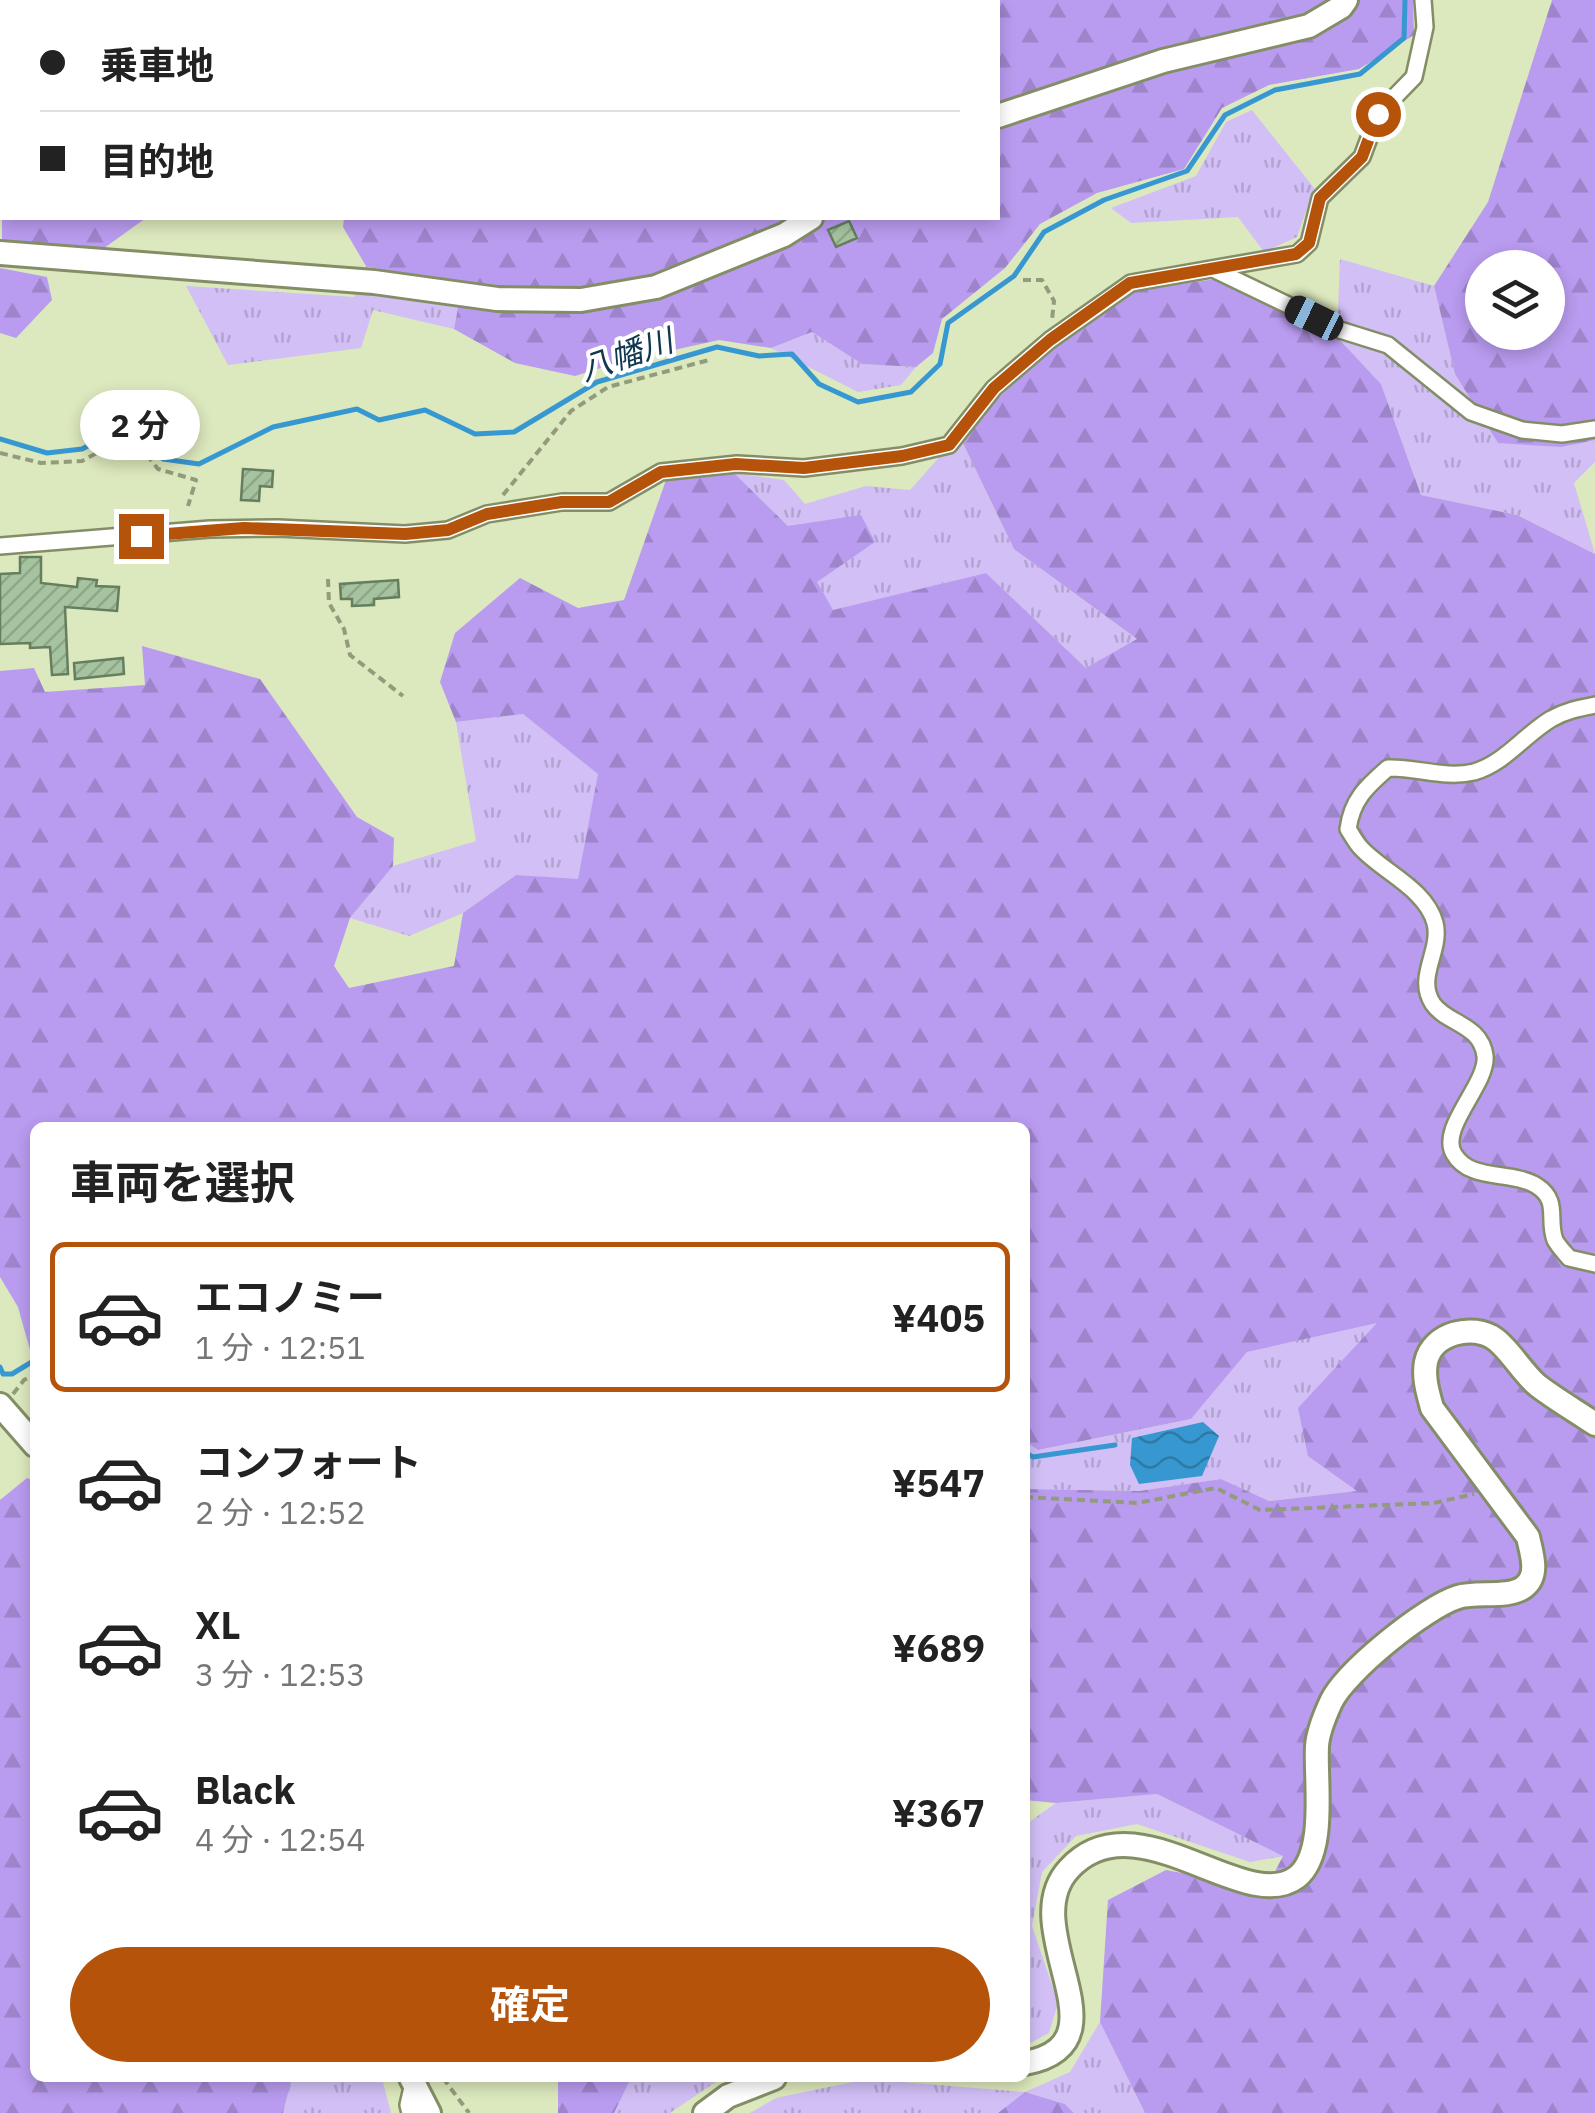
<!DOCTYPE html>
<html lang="ja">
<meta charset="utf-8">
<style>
body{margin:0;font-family:"IBM Plex Sans","Noto Sans JP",sans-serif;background:#f6f6f6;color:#222;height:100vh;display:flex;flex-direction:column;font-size:38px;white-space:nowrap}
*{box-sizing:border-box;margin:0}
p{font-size:32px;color:#767676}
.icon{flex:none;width:55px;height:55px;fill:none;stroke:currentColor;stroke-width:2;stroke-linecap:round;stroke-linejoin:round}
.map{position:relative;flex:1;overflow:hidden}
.drawer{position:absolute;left:30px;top:1122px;width:1000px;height:960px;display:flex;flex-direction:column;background:#fff;border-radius:15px;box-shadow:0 5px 15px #0003}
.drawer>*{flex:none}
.hud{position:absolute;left:0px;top:0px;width:1000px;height:220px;box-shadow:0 5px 15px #0003;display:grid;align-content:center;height:220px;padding:0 40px;background:#fff}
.tools{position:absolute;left:1465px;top:250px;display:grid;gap:20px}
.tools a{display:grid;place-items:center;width:100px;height:100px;border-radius:50%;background:#fff;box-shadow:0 5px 15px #0003;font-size:50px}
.end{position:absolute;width:45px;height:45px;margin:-22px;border:12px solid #b45309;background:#fff;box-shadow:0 0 0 5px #fff}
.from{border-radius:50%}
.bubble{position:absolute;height:70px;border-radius:35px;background:#fff;box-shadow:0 5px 15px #0003;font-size:32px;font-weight:700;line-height:70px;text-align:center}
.car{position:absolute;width:30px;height:60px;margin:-30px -15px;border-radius:12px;box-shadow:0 0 8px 2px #0007;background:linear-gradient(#222 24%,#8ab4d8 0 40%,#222 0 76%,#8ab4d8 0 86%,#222 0)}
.hud b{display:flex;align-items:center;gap:35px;height:95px;font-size:38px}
.hud b+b{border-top:2px solid #e0e0e0}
.hud i{width:25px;height:25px;background:#222}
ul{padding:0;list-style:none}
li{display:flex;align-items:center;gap:30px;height:150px;margin:0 20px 15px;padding:0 20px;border:5px solid transparent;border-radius:15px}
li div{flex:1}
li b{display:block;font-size:38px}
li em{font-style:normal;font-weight:700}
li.on{border-color:#b45309}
li>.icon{width:90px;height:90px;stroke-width:1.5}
h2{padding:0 40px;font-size:45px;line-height:120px}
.action{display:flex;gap:20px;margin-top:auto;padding:20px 40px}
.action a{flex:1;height:115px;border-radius:60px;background:#b45309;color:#fff;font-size:40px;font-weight:700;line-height:115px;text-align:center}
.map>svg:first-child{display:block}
</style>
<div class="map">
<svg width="1595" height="2113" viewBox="0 0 1595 2113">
<defs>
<pattern id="grass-tufts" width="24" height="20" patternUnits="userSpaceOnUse" patternTransform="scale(2.5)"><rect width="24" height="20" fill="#d1bff6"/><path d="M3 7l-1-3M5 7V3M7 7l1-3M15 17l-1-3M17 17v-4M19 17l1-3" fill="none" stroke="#b2a3d1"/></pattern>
<pattern id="forest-firs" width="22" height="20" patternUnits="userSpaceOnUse" patternTransform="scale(2.5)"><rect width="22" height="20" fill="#b99bef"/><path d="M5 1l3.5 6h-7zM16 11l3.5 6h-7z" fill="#9e84cb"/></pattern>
<pattern id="water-waves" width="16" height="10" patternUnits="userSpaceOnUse" patternTransform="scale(2.5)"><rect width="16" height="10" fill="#3797d1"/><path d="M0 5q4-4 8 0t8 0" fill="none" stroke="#2d7aa7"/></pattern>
<pattern id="building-hatch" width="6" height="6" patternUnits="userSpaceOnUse" patternTransform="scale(2.5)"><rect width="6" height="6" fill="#a6c39f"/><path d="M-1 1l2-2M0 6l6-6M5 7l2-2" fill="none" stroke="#8ea687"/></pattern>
</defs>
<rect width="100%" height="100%" fill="#dce8bd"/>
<!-- grass -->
<path fill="url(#grass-tufts)" d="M1252 110 1314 188 1297 237 1264 252 1238 217 1131 223 1111 208 1196 176 1226 122Z
M1340 259 1434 286 1455 374 1562 447 1595 440V462L1574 483 1595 554 1517 515 1421 495 1381 384 1337 337Z
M366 266 463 287 454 329 373 310 361 348 228 365 186 286 354 297Z
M812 332 862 364 916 367 901 385 858 392 771 348Z
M959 435 1014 549 1138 640 1086 668 986 573 833 611 816 582 875 542 788 526 734 473 784 480 805 504 866 486 910 490Z
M523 714 599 774 578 880 516 875 463 913 409 936 350 918 393 866 476 841 456 722Z
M1378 1322 1359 1491 1269 1501 1221 1479 1139 1491 1025 1489V1441L1038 1450 1191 1419 1247 1352Z
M1157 1794 1284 1856 1250 1862 1137 1824 1076 1836 1042 1872 1032 1926 1058 2003 1049 2033 1025 2046V1825L1056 1803Z
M1100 2022 1145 2113H1074L1065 2104 1025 2092 998 2113H750L776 2098 867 2079 1025 2092 1070 2072Z
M292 2078H382L391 2113H283Z
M631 2078H730L714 2083 670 2113H614Z"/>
<!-- forest -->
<path fill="url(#forest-firs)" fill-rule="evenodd" d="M0 0H300L2 3Z
M337 0H1413L1414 35 1359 69 1269 85 1222 108 1184 169 1097 193 1040 224 1005 268 942 319 933 353 916 367 862 364 812 332 771 348 719 340 620 362 575 376 515 363 454 329 462 287 366 266 343 227 344 218H998V2H337Z
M1552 0H1595V440L1562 447 1498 443 1455 374 1434 286 1488 202ZM1482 268H1548V332H1482Z
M2 217V218H146L100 251 2 241Z
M0 268 47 277 52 300 16 338 0 333Z
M1224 278 1337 337 1381 384 1421 495 1517 515 1595 554V2113H1145L1100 2022 1108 1900 1166 1870 1266 1889 1283 1856 1157 1794 1056 1803 1025 1800V1489L1139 1491 1221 1479 1269 1501 1357 1491 1308 1456 1298 1408 1377 1323 1247 1352 1191 1419 1038 1450 1025 1441V1128H35V1351L30 1350 18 1307 0 1277V671L34 668 45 692 145 685 142 646 260 679 357 817 394 838 393 866 350 918 334 966 349 988 454 966 463 913 516 875 578 879 598 774 523 714 456 722 440 682 455 633 520 578 578 608 624 600 666 480 734 473 788 526 861 515 875 542 817 582 833 610 986 573 1086 668 1137 639 1014 549 959 435 1061 339 1134 290Z
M27 1478 35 1481V2078H292L283 2113H0V1500Z
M558 2078H631L614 2113H558Z
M1025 2092 1065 2104 1074 2113H998Z"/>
<!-- water -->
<path fill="url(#water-waves)" d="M1203 1422 1219 1436 1202 1476 1139 1484 1130 1465 1132 1438Z"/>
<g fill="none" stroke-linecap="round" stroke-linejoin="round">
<!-- stream -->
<path stroke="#3797d1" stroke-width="5" d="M0 439 47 453 82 449 109 435 147 432 163 459 199 464 273 427 357 409 379 420 425 410 475 434 514 432 597 382 717 347 759 356 792 354 819 384 858 402 911 392 940 364 948 323 1014 276 1044 232 1104 200 1187 171 1225 115 1275 90 1360 74 1404 38 1405 0
M0 1367 3 1374H12L35 1360
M1025 1452 1033 1457 1115 1445"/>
</g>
<!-- building -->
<path fill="url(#building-hatch)" stroke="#647e5e" stroke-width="2.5" d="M849 221 857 238 836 247 828 230Z
M243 469 273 471 272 487 260 486 259 501 241 500Z
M20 557H41V583L77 587 78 578 97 580 96 586 119 587 117 611 65 607 68 674 52 675 50 647 30 648V643L0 644V574L20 573Z
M398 580 399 597 374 599V605L352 606V599H341L340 584Z
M123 658 124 674 75 679 74 663Z"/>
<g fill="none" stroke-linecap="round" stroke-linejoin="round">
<!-- street casing -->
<g stroke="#848e66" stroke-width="20">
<path id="street" d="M1213 269 1340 330 1388 345 1471 412 1522 430 1562 434 1595 429
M0 546 210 529 278 528 405 534 448 530 487 514 562 502H609L661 472 737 464 804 468 902 456 949 445 994 388 1050 340 1131 283 1297 254 1309 243 1320 198 1362 157 1378 114 1414 77 1425 27 1423 0
M1595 705C1579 708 1565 711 1551 719 1523 736 1505 763 1474 772 1445 779 1416 767 1388 768 1366 787 1352 800 1348 829 1352 835 1356 843 1361 848 1383 872 1426 889 1435 923 1442 951 1415 977 1433 1004 1447 1024 1481 1024 1485 1056 1488 1084 1438 1128 1454 1154 1470 1182 1512 1170 1537 1186 1560 1201 1547 1219 1555 1240 1558 1246 1565 1253 1569 1258L1595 1264
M410 2113 408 2105 413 2083"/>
</g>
<!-- secondary casing -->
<g stroke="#848e66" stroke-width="28">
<path id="secondary" d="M998 116 1163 61 1309 26 1341 7 1346 0
M0 253 374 282 497 299 581 300 656 287 784 235 811 218
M0 1405 35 1445
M1025 2063C1132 2043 1013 1929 1069 1869 1136 1796 1245 1917 1297 1877 1327 1853 1315 1781 1317 1746 1318 1732 1325 1715 1331 1702 1345 1672 1425 1607 1458 1597 1477 1591 1508 1599 1524 1587 1540 1575 1531 1552 1528 1537L1432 1408C1428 1393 1423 1378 1426 1362 1432 1333 1473 1323 1495 1339 1509 1349 1522 1372 1537 1385 1555 1399 1576 1411 1595 1424
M411 2078 429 2113
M705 2113 728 2096 774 2078"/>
</g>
<!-- path -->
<path stroke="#929b7b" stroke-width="4" stroke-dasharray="8 5" stroke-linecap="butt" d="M0 203 2 200
M1023 280H1042L1054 301 1052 320
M0 453 41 463 82 461 110 446H140L158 469 196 480 188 506
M503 495 571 411 608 387 709 360
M328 579 329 603 344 629 350 655 403 696
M13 1394 24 1380 35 1374
M1025 1497 1137 1503 1216 1488 1260 1510 1434 1503 1474 1494
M443 2078 469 2113"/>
<!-- street -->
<use href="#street" stroke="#fff" stroke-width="15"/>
<!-- secondary -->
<use href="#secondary" stroke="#fff" stroke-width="22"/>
</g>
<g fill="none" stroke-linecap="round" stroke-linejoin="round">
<!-- route -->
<path stroke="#b45309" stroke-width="12" d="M141 536 244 528 405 534 448 530 487 514 562 502H609L661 472 736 464 804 468 902 456 949 445 994 388 1050 340 1130 283 1296 254 1309 243 1320 198 1362 157 1378 114"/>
</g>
<g text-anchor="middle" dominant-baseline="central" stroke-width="8" stroke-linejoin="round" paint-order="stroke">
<!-- water labels -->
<g font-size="32" font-style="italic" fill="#0f374f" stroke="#fff">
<text transform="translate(626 354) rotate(-19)">八幡川</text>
</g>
</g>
</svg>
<div class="tools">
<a><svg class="icon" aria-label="layers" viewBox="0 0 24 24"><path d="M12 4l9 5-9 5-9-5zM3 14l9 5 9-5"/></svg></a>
</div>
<i class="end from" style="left:1378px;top:114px"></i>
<i class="end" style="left:141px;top:536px"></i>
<div class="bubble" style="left:80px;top:390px;width:120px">2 分</div>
<i class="car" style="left:1314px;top:318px;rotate:296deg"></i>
<div class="hud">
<b><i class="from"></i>乗車地</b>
<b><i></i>目的地</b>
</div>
<section class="drawer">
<h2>車両を選択</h2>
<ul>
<li class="on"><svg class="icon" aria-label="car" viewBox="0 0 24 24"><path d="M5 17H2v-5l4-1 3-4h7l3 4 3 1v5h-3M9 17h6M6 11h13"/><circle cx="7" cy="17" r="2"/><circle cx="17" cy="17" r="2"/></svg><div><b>エコノミー</b><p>1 分 · 12:51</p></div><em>¥405</em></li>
<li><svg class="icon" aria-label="car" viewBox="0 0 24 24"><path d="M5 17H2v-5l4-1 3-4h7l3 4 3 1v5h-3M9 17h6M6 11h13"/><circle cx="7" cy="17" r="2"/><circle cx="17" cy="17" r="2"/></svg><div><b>コンフォート</b><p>2 分 · 12:52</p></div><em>¥547</em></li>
<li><svg class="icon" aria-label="car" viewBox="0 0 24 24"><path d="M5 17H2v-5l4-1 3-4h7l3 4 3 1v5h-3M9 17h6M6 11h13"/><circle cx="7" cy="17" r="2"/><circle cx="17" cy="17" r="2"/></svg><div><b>XL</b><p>3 分 · 12:53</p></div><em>¥689</em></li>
<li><svg class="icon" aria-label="car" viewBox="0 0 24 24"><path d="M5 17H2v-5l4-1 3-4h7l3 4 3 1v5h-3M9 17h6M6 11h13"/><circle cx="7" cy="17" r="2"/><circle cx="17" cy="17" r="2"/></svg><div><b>Black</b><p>4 分 · 12:54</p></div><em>¥367</em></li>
</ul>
<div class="action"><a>確定</a></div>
</section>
</div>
